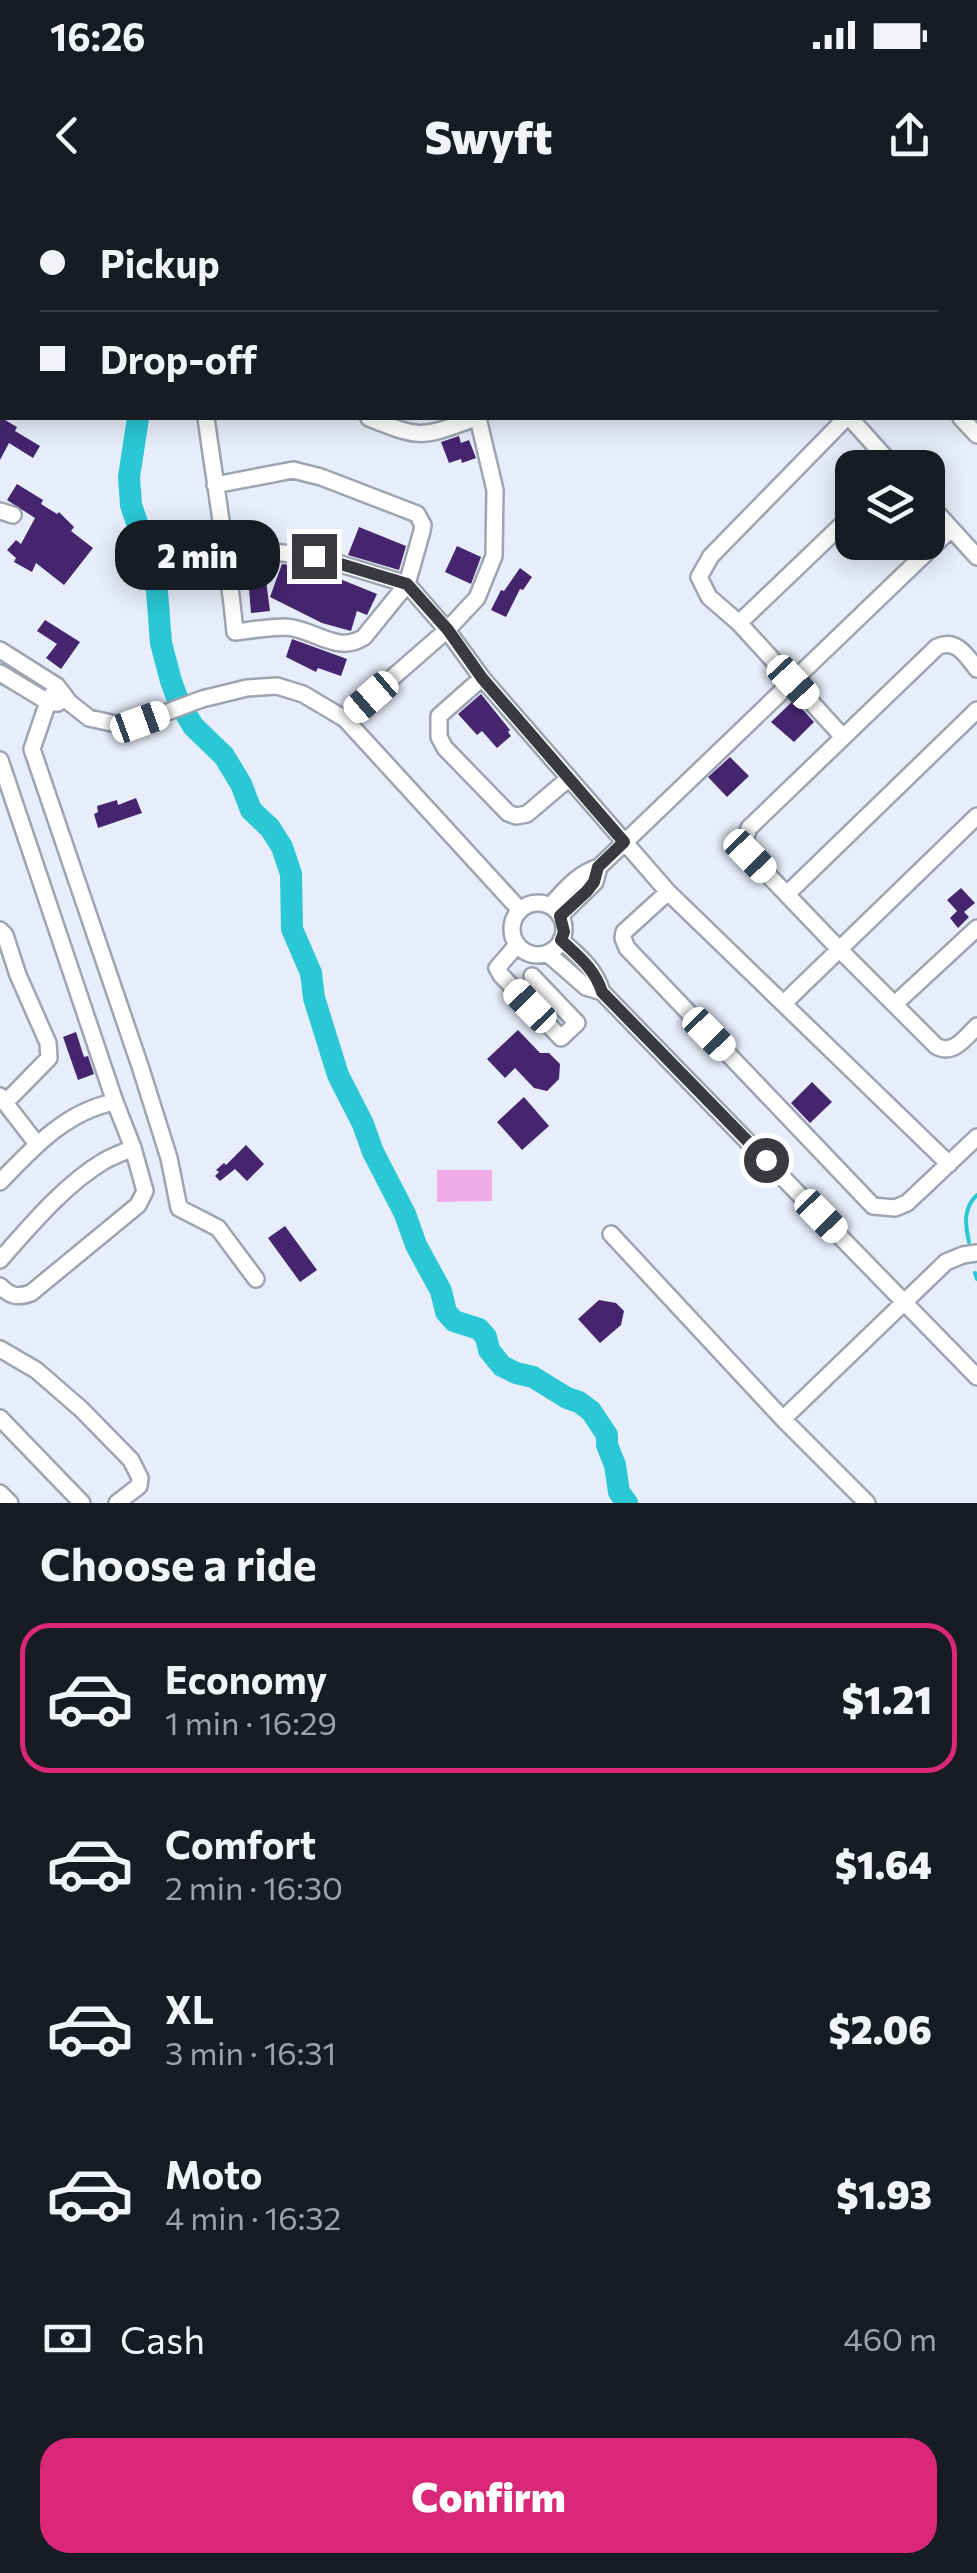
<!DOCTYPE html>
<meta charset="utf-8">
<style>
body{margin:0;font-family:Commissioner,sans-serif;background:#242831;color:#f1f3f6;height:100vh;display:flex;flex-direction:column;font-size:38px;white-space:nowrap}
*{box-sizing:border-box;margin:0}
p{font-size:32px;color:#9ea1a6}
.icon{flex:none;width:55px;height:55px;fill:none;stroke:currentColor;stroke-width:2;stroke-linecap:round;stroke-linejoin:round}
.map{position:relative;height:1303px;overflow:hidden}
.side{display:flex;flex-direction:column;background:#171b24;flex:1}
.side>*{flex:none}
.hud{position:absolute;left:0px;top:0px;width:978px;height:220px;box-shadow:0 5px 25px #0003;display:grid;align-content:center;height:220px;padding:0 40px;background:#171b24}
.controls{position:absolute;left:835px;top:250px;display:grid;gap:20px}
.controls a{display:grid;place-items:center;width:110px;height:110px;border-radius:20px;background:#171b24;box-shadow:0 5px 25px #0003;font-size:50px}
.end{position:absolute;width:45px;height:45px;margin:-22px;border:12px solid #383a40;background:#fff;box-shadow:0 0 0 5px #fff}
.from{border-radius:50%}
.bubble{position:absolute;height:70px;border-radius:30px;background:#171b24;box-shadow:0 5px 25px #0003;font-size:32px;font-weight:800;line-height:70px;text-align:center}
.car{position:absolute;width:30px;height:60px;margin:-30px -15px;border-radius:12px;box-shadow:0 0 8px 2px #0007;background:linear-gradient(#fff 24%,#345 0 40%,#fff 0 76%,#345 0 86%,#fff 0)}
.hud b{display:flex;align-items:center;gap:35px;height:95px;font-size:38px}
.hud b+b{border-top:2px solid #363941}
.hud i{width:25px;height:25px;background:#f1f3f6}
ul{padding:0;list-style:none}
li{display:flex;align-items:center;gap:30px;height:150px;margin:0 20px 15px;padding:0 20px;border:5px solid transparent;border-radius:30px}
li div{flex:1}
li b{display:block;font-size:38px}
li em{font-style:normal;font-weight:800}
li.on{border-color:#db2777}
li>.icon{width:90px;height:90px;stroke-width:1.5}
h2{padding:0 40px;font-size:45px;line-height:120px}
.pay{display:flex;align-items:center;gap:25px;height:110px;padding:0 40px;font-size:38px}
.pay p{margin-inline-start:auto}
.primary-button{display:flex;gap:20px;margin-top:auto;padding:20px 40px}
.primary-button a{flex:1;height:115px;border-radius:30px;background:#db2777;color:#fff;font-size:40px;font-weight:800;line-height:115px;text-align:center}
.status{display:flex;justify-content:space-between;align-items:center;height:70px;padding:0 50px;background:#171b24;direction:ltr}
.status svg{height:28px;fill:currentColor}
header{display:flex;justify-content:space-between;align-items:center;height:130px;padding:0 40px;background:#171b24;font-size:45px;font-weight:800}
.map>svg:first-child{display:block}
</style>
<div class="status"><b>16:26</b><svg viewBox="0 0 49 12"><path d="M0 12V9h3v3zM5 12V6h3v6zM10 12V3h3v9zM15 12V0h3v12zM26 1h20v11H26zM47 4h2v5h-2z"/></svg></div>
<header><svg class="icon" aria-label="back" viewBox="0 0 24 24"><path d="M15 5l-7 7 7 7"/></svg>Swyft<svg class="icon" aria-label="share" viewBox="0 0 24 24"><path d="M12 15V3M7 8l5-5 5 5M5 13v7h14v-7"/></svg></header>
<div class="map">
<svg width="977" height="1303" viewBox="0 0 977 1303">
<rect width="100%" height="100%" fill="#e7edfa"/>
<!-- green -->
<path fill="#f1abe7" d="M437 970H492V1001L437 1002Z"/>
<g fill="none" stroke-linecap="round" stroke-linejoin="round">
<!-- stream -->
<path stroke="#2ac7d4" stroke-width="4" d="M969 1042C965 1024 963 1008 977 995
M975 1073 977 1079"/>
<!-- river -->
<path stroke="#2ac7d4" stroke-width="22" d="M69 0 70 2
M138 218 129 277 131 305 151 364 157 391 161 443 171 481 178 500 193 526 224 556 241 584 251 610 270 628 282 647 291 674 292 729 311 773 314 798 338 875 363 924 373 952 405 1014 416 1045 441 1091 446 1112 454 1121 479 1129 486 1137 489 1150 502 1166 516 1173 533 1177 567 1198 579 1202 591 1211 607 1235V1245L615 1265 619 1292 627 1303"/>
</g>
<!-- building -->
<path fill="#44256e" d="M0 217 17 227 15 231 40 246 33 258 9 243 0 260Z
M459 236 461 243 469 240 476 258 462 263 461 259 449 263 441 242Z
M17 284 43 300 41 304 57 314 59 312 74 327 71 331 93 348 64 385 36 363 32 372 14 362 16 358 7 350 16 340 21 344 35 318 7 300Z
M359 327 406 346 399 370 348 355Z
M457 346 481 357 471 384 445 372Z
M282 364 299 366 339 381 340 379 377 394 367 415 357 411 351 431 322 423 270 397Z
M264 365 270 411 251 413 249 389H246L243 368Z
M520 368 532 377 523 390 520 389 506 417 491 410 501 390 504 391Z
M45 420 80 442 61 469 46 458 57 444 37 431Z
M292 439 347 459 341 476 318 468 316 472 286 457Z
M481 494 510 530 508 532 511 536 497 548 482 531 477 535 458 514Z
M794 500 814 522 794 542 771 522Z
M730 557 749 576 727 597 708 577Z
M136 598 142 613 98 628 94 614 98 612 97 606 117 600 118 605Z
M961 688 975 703 964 712 969 717 958 728 950 718 957 711 947 700Z
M518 830 540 853H549L560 864 559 879 547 891 534 888 515 868 505 878 487 859Z
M76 832 84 857 88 856 94 874 78 880 63 837Z
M812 882 832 902 810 923 791 903Z
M524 897 549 926 522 950 497 922Z
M246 945 264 964 247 981 235 969 220 981 215 976 219 972 216 970 224 963 226 965Z
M285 1026 317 1070 300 1082 268 1038Z
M599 1100 616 1103 624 1111 621 1125 600 1143 578 1119Z"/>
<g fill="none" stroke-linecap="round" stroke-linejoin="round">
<!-- minor casing -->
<g stroke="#9ea4b0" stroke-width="20">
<path id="minor" d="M345 0 346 2
M445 0 448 2
M275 2 276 0
M206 218C216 289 228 360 235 432 252 430 269 427 285 427 314 428 337 455 364 437L407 384 422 331 423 325 417 314 321 277 293 270 215 285
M369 218C423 240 422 237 476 218
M850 218 895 268
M961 218 977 235
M928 303 977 357
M0 311 13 315
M227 359 272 352 314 356 407 384 447 430 482 478 668 692 949 964
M739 423 852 315
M0 450 57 486 70 503 89 518 116 524 141 522 202 499 247 488 277 486 303 494 345 519 520 710
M977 469C966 455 956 438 937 447L749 628 744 642 750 656 839 749 936 846C953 856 966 837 977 826
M0 473 48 502 58 503
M482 478 439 516V537L445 548 508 613 516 616 527 614 568 579
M57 486 48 502 32 549 140 866 169 958 179 1008 218 1028 256 1079
M345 519 447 430 477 398 494 356 495 290 478 218
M843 537 739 423 709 397 699 377 711 356 846 218
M0 560 115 902 133 948 145 991 138 1005 31 1093C17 1098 10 1096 0 1086
M668 692 624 732 623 738 627 748 873 1006 895 1008 907 1003 977 937
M787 694 977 510
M512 729a26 26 0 1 1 52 0a26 26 0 1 1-52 0Z
M550 706C565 690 577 674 599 667L951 329
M560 716 595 682 599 667
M0 730 5 735 18 775 48 843 49 858 5 903
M561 740C579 756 595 769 602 792L977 1177
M517 745 497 768 501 775 561 838 577 823 532 776
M547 753 586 787 602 792
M784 803 977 616
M896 803 977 728
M0 896 37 944
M0 982C33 948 66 911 115 902
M611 1034 783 1219 867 1303
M0 1060C31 1025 64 985 104 961 113 956 124 952 133 948
M0 1149 36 1170 81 1209 131 1260 140 1278 139 1286 117 1303
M0 1218 82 1303
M783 1219 946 1062 963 1055 977 1053
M0 1293 10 1303"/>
</g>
<!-- minor -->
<use href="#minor" stroke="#fff" stroke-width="15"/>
</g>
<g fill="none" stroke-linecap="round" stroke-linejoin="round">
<!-- route -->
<path stroke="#383a40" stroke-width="12" d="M314 356 407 384 448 430 482 478 624 642 598 667 594 682 587 691 560 716 564 732 561 740C578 756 595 769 602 792L766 960"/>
</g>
</svg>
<div class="controls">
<a><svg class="icon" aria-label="layers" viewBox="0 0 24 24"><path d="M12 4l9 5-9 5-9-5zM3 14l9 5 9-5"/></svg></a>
</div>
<i class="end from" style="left:766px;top:960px"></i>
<i class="end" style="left:314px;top:356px"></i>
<div class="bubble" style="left:115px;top:320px;width:165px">2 min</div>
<i class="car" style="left:793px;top:482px;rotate:137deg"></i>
<i class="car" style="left:371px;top:497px;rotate:229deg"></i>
<i class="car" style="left:140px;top:522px;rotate:70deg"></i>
<i class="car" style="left:750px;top:656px;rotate:136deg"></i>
<i class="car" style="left:530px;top:806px;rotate:316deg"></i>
<i class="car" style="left:709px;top:834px;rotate:136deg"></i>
<i class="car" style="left:821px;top:1016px;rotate:136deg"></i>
<div class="hud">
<b><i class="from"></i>Pickup</b>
<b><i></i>Drop-off</b>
</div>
</div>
<section class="side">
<h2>Choose a ride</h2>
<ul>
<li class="on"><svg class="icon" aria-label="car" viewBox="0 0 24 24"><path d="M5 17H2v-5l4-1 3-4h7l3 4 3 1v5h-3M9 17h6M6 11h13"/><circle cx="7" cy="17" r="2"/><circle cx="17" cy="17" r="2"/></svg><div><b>Economy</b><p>1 min · 16:29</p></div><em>$1.21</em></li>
<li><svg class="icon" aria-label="car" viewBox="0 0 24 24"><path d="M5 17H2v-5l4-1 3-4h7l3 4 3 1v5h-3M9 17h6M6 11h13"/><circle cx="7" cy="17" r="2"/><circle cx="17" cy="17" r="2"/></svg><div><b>Comfort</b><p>2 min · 16:30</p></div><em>$1.64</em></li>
<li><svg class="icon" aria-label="car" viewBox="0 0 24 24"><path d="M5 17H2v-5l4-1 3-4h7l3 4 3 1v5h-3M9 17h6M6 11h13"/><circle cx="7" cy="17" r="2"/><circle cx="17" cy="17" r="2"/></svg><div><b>XL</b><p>3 min · 16:31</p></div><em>$2.06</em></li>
<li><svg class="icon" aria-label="car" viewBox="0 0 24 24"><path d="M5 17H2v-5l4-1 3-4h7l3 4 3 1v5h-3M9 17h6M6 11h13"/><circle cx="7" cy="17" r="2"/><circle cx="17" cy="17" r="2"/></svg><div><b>Moto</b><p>4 min · 16:32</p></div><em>$1.93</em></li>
</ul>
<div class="pay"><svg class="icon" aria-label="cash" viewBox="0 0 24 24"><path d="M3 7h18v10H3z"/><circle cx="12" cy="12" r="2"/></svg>Cash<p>460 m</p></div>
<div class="primary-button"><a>Confirm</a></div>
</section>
